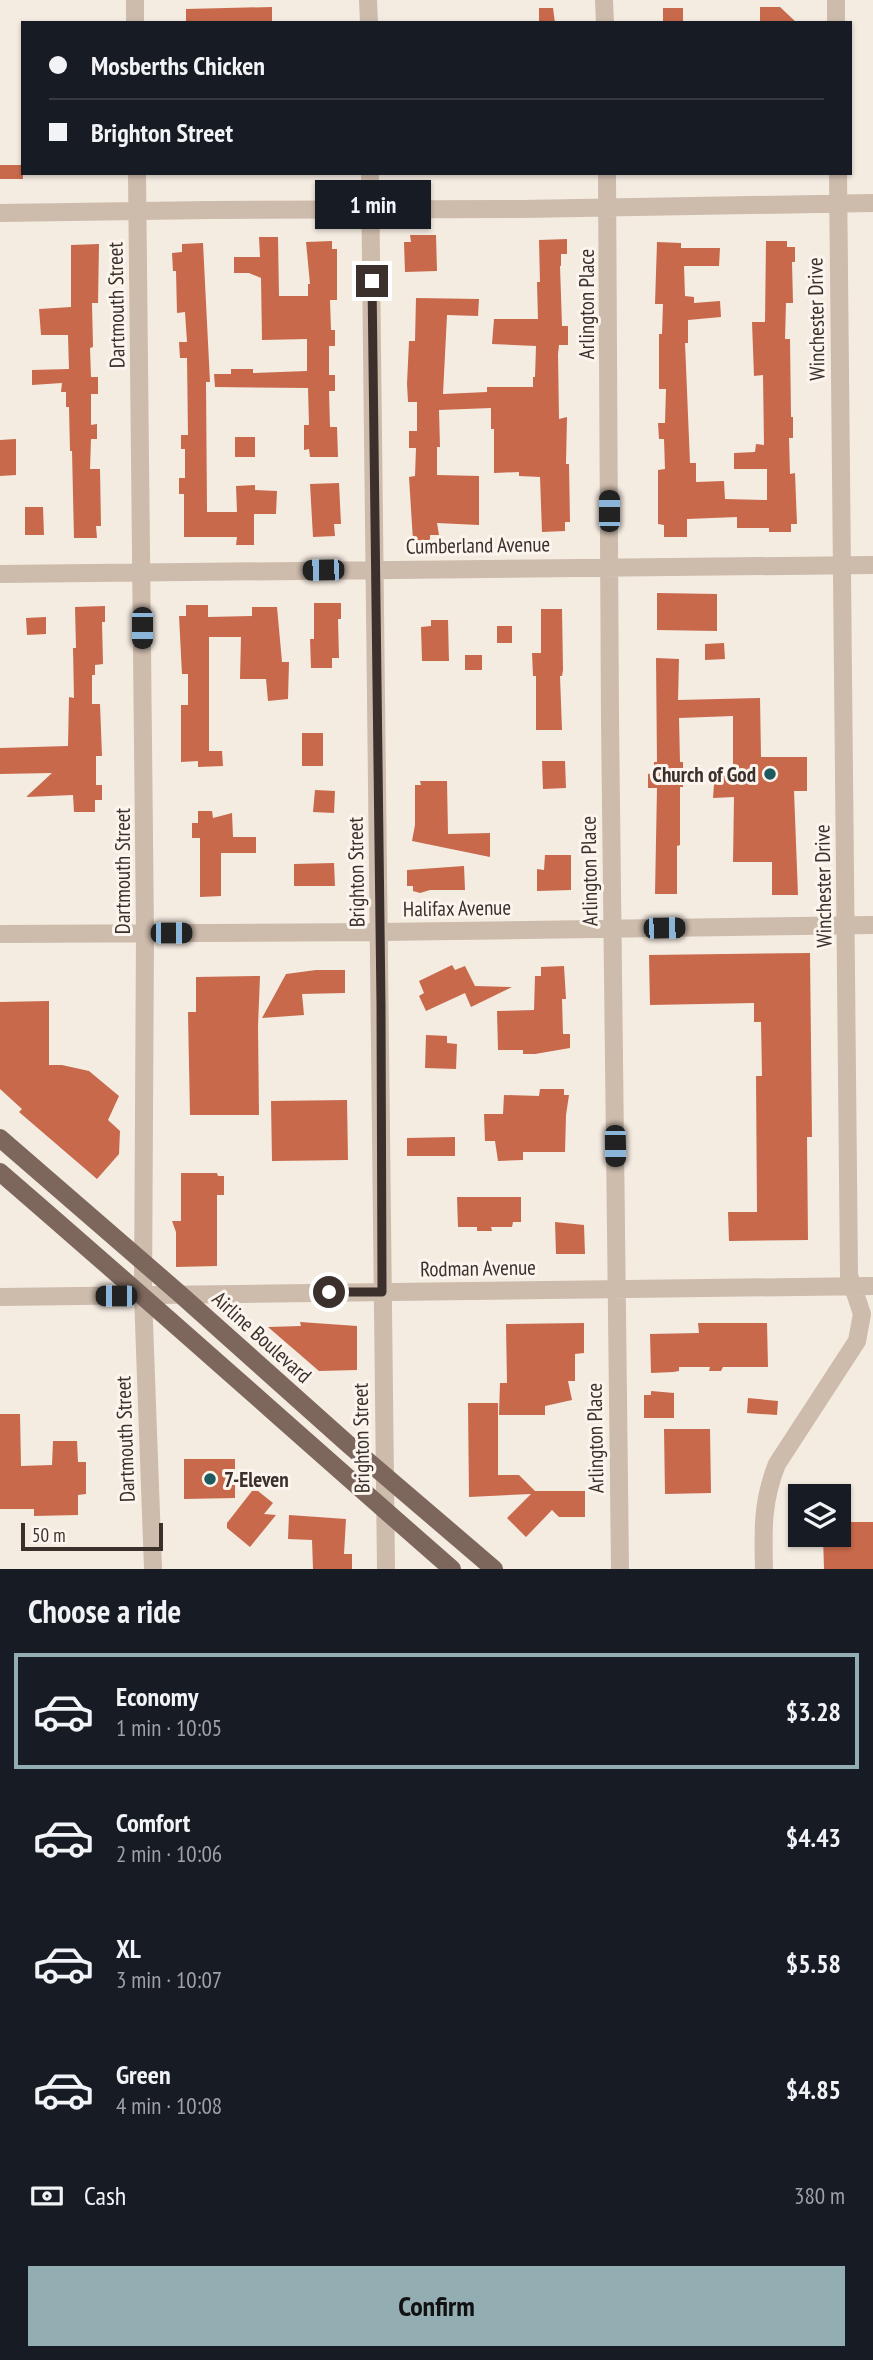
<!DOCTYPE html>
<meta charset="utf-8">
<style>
body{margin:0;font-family:"PT Sans Narrow",sans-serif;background:#242831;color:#f1f3f6;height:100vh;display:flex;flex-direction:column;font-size:26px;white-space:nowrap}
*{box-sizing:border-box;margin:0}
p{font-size:23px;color:#9ea1a6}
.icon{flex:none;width:38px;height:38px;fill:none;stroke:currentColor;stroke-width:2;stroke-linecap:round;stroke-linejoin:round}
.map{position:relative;height:1569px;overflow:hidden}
.drawer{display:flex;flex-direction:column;background:#171b24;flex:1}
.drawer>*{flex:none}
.guide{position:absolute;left:21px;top:21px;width:831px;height:154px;border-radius:0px;box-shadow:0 2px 5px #0004;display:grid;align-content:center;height:154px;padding:0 28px;background:#171b24}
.buttons{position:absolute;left:788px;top:1484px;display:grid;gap:14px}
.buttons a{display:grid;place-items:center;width:63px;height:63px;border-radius:0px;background:#171b24;box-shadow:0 2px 5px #0004;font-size:35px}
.scale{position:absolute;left:21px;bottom:18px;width:142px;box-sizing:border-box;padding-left:7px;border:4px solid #3b302b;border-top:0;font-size:19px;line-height:24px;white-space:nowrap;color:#3b302b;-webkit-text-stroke:5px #fbf5ee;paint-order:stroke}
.end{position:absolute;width:32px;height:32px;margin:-16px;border:9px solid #3b302b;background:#fff;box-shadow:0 0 0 4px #fff}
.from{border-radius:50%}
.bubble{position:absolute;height:49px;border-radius:0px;background:#171b24;box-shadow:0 2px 5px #0004;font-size:23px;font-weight:600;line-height:49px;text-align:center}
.car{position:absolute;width:21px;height:42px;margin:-21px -10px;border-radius:9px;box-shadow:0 0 5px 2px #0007;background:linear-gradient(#222 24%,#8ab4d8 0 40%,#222 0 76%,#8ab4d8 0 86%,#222 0)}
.guide b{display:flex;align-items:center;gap:24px;height:66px;font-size:26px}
.guide b+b{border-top:2px solid #363941}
.guide i{width:18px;height:18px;background:#f1f3f6}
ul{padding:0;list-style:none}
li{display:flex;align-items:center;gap:21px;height:116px;margin:0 14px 10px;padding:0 14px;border:4px solid transparent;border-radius:0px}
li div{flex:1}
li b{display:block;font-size:26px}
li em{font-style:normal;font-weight:600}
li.current{border-color:#92aeb2}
li>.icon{width:63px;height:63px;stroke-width:1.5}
h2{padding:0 28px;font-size:32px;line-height:84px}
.pay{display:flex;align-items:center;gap:18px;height:77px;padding:0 28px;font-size:26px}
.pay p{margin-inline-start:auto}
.cta{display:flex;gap:14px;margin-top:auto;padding:14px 28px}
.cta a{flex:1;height:80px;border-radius:0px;background:#92aeb2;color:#111;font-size:28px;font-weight:600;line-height:80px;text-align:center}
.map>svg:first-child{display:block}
</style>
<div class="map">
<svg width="873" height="1569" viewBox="0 0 873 1569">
<rect width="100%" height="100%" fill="#f4ebe1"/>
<!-- building -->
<path fill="#c8694b" d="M272 7V23H186V9Z
M760 7H780L797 23H760Z
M539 8H553L555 23H539Z
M663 8H683V23H663Z
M0 165H23V179H0Z
M410 235H436L437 271 405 272 404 242H411Z
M259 237H278L279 296H308V284H310L306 242 332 241V249H337V300H330L331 330H335V346H329V375H335V391H329L330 427H337L338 457H310L309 449 304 450V425H309L308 388 215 387 214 374H231V369H253V373L307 371V339L262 340 261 278 249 273H234V257H260Z
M567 239V254H561V266H560L562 326H568V345H559L558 354 559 419 567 417 566 464H569L570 522H565V531L542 532 540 477 519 476V472L494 473V429H491V408L439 410 440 447H437V475L479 476V525L437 523 439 535H430V541H413L409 477 415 476 416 448H409V431H417V402H408L407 384 409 341H415L416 298 479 299 478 316 447 315 443 394 487 392V387H533V377H535L536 346 492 344 494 319H538L537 282H540L539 240Z
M766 241H787V247H795V262H792L793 303H786L785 339H790L791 417H793V438H789L790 474 795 473 797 524H791V532H769V528H737V517L687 519V537H664V525L658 524V470L665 469 664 439H659L658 423H665L666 389H659V334H662L663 304H655L657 242 681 243V248H720L719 266H684L685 296 694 297V303L720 301 721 317 688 320V343H685L690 463H696V482L724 481 725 499 767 500V469H734V453L755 452 756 444 764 445 763 375 754 376 752 322H765Z
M203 243 210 382H206L207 512H237L236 486 255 485V490L277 491 276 514H254V545H236L237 537H184V494H179V478H185V449H181V435H188L187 358H180L179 342H187L185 312 177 313 176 271H173L172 253 182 252V244Z
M99 244 98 303H92L93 347 90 348 91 377H98V394H91V425L97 424V439H91L90 469H100L101 526H96L97 538H74L72 451H70L69 407H66V392H61L62 383 32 385V370L69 369 68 335H41L39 309 71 307V245Z
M235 437H255V457H235Z
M16 439V475L0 476V440Z
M339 483 341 524H334L335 536 313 537 310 484Z
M25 507H43L44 535H25Z
M657 593 717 594V631L657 630Z
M314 603H341V619H338L339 658H332V668H311L310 639H314Z
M186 605H208V617L252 616V607H277L282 662H289L288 699 268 701 266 679H240L241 637H209V751H222L223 766 198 767V761L181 762V705H188V674H182L179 616H186Z
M105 606V622H102L103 664 95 665V675H92V704H100L102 756H96V785H102V800H95V812H74L73 795 26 797 52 773 0 774V748L68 746 69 697 74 698 73 648H76L75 607Z
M541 609H562L563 670 562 676H560L562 730H536V676H533L532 653H541Z
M46 617V634L27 635 26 618Z
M431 620H448L449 661H422L421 627 431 626Z
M497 626H512V643H497Z
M724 643 725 659 705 660V644Z
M465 655H482V670H465Z
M656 658 679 659 678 700 760 698 761 757H807V791H794L798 895H772V862H733L734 797 713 798 715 771 733 773V716L679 718 680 762H683V787H680V845L677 846V894H655L657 788H648V774L654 773V762H657Z
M302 733H323V766H302Z
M542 761H565L566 788 543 789Z
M420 781H447L448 834 490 833V857L412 841 415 825V785H421Z
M315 790 335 791 334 813 313 812Z
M198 811H212L213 818 232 813 233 837H256V853H221V896L200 897V838H192V823H198Z
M545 855H571V890L537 891V869L544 870Z
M334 863 335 886H294V864Z
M464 866 465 890H430L420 893 413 891V886H407V870Z
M810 953 812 1137H807L808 1240 729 1241 728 1212H757L756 1076H762L761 1022H754V1003L650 1005 649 955Z
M452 965 455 970 465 966 475 986 512 987 471 1007 465 993 426 1011 419 996 424 993 419 981Z
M564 966 566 999H562L563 1034H570V1048L535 1054H523V1050H498L497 1011 534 1010 535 976H541V967Z
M316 970H345V993L302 994 304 1015 262 1018 286 974Z
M260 976 258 1026 259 1115H190L188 1012H196V977Z
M49 1001V1065H62L89 1071 119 1096 108 1120 120 1131 119 1154 97 1179 19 1112 22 1109 0 1089V1002Z
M426 1035 447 1036V1043L457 1044 456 1069 425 1068Z
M540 1089H564V1095H569L566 1115 565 1152H523V1160L498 1161 495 1141H485L484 1114H503L504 1095 539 1096Z
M347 1100 348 1160 272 1161 271 1101Z
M455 1137V1156H407V1138Z
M181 1173H217L218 1176H224V1195H217V1266L176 1267V1232L172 1221H181Z
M457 1197H521V1222H513L512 1227H491L492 1231H477V1227H458Z
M555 1222 584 1225 585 1254H556Z
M300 1322 357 1326V1370L319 1371 268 1327 301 1326Z
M584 1323V1353L575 1354V1381H568L572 1400 545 1406V1415H499L500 1383H507L506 1324Z
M698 1323H767L768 1367H723L721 1371H709L710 1367H679V1371L673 1372 651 1373 650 1334 699 1333Z
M651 1391 674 1393V1418H644V1395H651Z
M748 1398 778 1401 777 1415 747 1413Z
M468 1403H498V1475H519L535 1491H585V1517H559L552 1510 526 1537 507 1518 531 1494 469 1497Z
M0 1414H20L21 1466 52 1465 53 1441H77L78 1462H86V1494L78 1495V1515L34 1516V1509H0Z
M664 1429H710L711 1493 665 1494Z
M184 1459H235V1498L184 1499Z
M252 1491H258L273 1503 264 1514 276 1515 250 1547 227 1528V1523Z
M289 1515 346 1519 344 1554H352V1569H313L312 1540 288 1539Z
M838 1522H873V1569H824L823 1535H838Z"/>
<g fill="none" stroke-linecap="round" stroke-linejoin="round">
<!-- minor -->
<path stroke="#cdbbac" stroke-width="18" d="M135 0V23
M368 0 369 23
M604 0 605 23
M836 0V23
M137 173 145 934 143 1295 153 1569
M370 173 386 1569
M607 173 610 720 620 1569
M0 213 211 210 522 209 873 203
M0 574 873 565
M0 934 380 932 873 925
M0 1297 873 1286
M764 1569C763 1530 762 1501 777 1464L857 1341 862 1314 849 1275 838 173"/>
<!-- major -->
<path stroke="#7d675c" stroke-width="18" d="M0 1138 180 1294 349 1445 494 1569
M0 1172C152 1303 301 1437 452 1569"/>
</g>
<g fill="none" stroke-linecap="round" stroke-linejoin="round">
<!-- route -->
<path stroke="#3b302b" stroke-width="9" d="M329 1292H382L381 1004 372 281"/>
</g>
<!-- markers -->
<g fill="#1f5a5e" stroke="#fbf5ee" stroke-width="2.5">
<circle cx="770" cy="774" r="7"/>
<circle cx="210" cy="1479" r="7"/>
</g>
<g text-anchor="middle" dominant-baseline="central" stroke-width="6" stroke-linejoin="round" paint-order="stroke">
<!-- street labels -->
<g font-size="21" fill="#3b302b" stroke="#fbf5ee">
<text transform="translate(586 304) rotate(-90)">Arlington Place</text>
<text transform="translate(116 305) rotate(-91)">Dartmouth Street</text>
<text transform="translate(816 319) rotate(-91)">Winchester Drive</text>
<text transform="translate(478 545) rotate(-1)">Cumberland Avenue</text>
<text transform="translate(122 871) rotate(-90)">Dartmouth Street</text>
<text transform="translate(589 871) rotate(-91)">Arlington Place</text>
<text transform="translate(356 872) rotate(-91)">Brighton Street</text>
<text transform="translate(823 886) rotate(-91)">Winchester Drive</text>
<text transform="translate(457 908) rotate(-1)">Halifax Avenue</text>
<text transform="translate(478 1268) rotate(-1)">Rodman Avenue</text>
<text transform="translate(262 1337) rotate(42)">Airline Boulevard</text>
<text transform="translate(361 1438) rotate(-91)">Brighton Street</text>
<text transform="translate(595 1438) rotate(-91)">Arlington Place</text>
<text transform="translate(125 1439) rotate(-92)">Dartmouth Street</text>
</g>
<!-- poi labels -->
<g font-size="21" font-weight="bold" fill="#3b302b" stroke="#fbf5ee" text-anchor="end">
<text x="756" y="774">Church of God</text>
<text x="224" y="1479" text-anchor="start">7-Eleven</text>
</g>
</g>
</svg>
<div class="buttons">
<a><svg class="icon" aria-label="layers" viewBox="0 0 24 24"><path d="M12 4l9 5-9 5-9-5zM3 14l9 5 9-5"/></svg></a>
</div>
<div class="scale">50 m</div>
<i class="end from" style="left:329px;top:1292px"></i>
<i class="end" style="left:372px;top:281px"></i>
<div class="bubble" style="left:315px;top:180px;width:116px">1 min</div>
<i class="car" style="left:609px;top:511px;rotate:0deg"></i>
<i class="car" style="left:323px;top:570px;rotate:269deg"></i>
<i class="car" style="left:142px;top:628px;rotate:180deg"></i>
<i class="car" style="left:664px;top:928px;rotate:89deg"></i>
<i class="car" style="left:171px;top:933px;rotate:90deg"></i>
<i class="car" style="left:615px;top:1146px;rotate:179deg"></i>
<i class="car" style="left:116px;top:1296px;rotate:270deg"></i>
<div class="guide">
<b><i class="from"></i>Mosberths Chicken</b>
<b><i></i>Brighton Street</b>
</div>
</div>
<section class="drawer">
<h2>Choose a ride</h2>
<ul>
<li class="current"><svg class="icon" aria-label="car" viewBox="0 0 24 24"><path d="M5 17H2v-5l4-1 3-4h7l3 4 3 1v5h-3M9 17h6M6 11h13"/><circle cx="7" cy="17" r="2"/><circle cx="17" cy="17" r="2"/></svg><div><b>Economy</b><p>1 min · 10:05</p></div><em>$3.28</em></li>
<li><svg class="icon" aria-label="car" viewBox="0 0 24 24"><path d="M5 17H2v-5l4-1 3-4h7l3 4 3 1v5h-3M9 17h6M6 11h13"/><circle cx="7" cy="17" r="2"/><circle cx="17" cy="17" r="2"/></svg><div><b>Comfort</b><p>2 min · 10:06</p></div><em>$4.43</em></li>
<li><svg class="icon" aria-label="car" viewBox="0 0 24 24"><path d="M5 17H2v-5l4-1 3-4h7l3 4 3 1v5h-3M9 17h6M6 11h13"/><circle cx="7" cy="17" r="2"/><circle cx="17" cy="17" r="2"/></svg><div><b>XL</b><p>3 min · 10:07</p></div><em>$5.58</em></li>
<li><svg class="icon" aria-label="car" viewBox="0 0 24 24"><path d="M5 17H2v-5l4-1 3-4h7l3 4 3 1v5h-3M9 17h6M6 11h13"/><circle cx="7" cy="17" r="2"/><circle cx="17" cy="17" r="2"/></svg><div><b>Green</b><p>4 min · 10:08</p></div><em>$4.85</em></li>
</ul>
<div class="pay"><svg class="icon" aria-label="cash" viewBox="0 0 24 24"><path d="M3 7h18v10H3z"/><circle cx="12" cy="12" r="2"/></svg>Cash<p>380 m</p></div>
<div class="cta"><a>Confirm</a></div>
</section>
